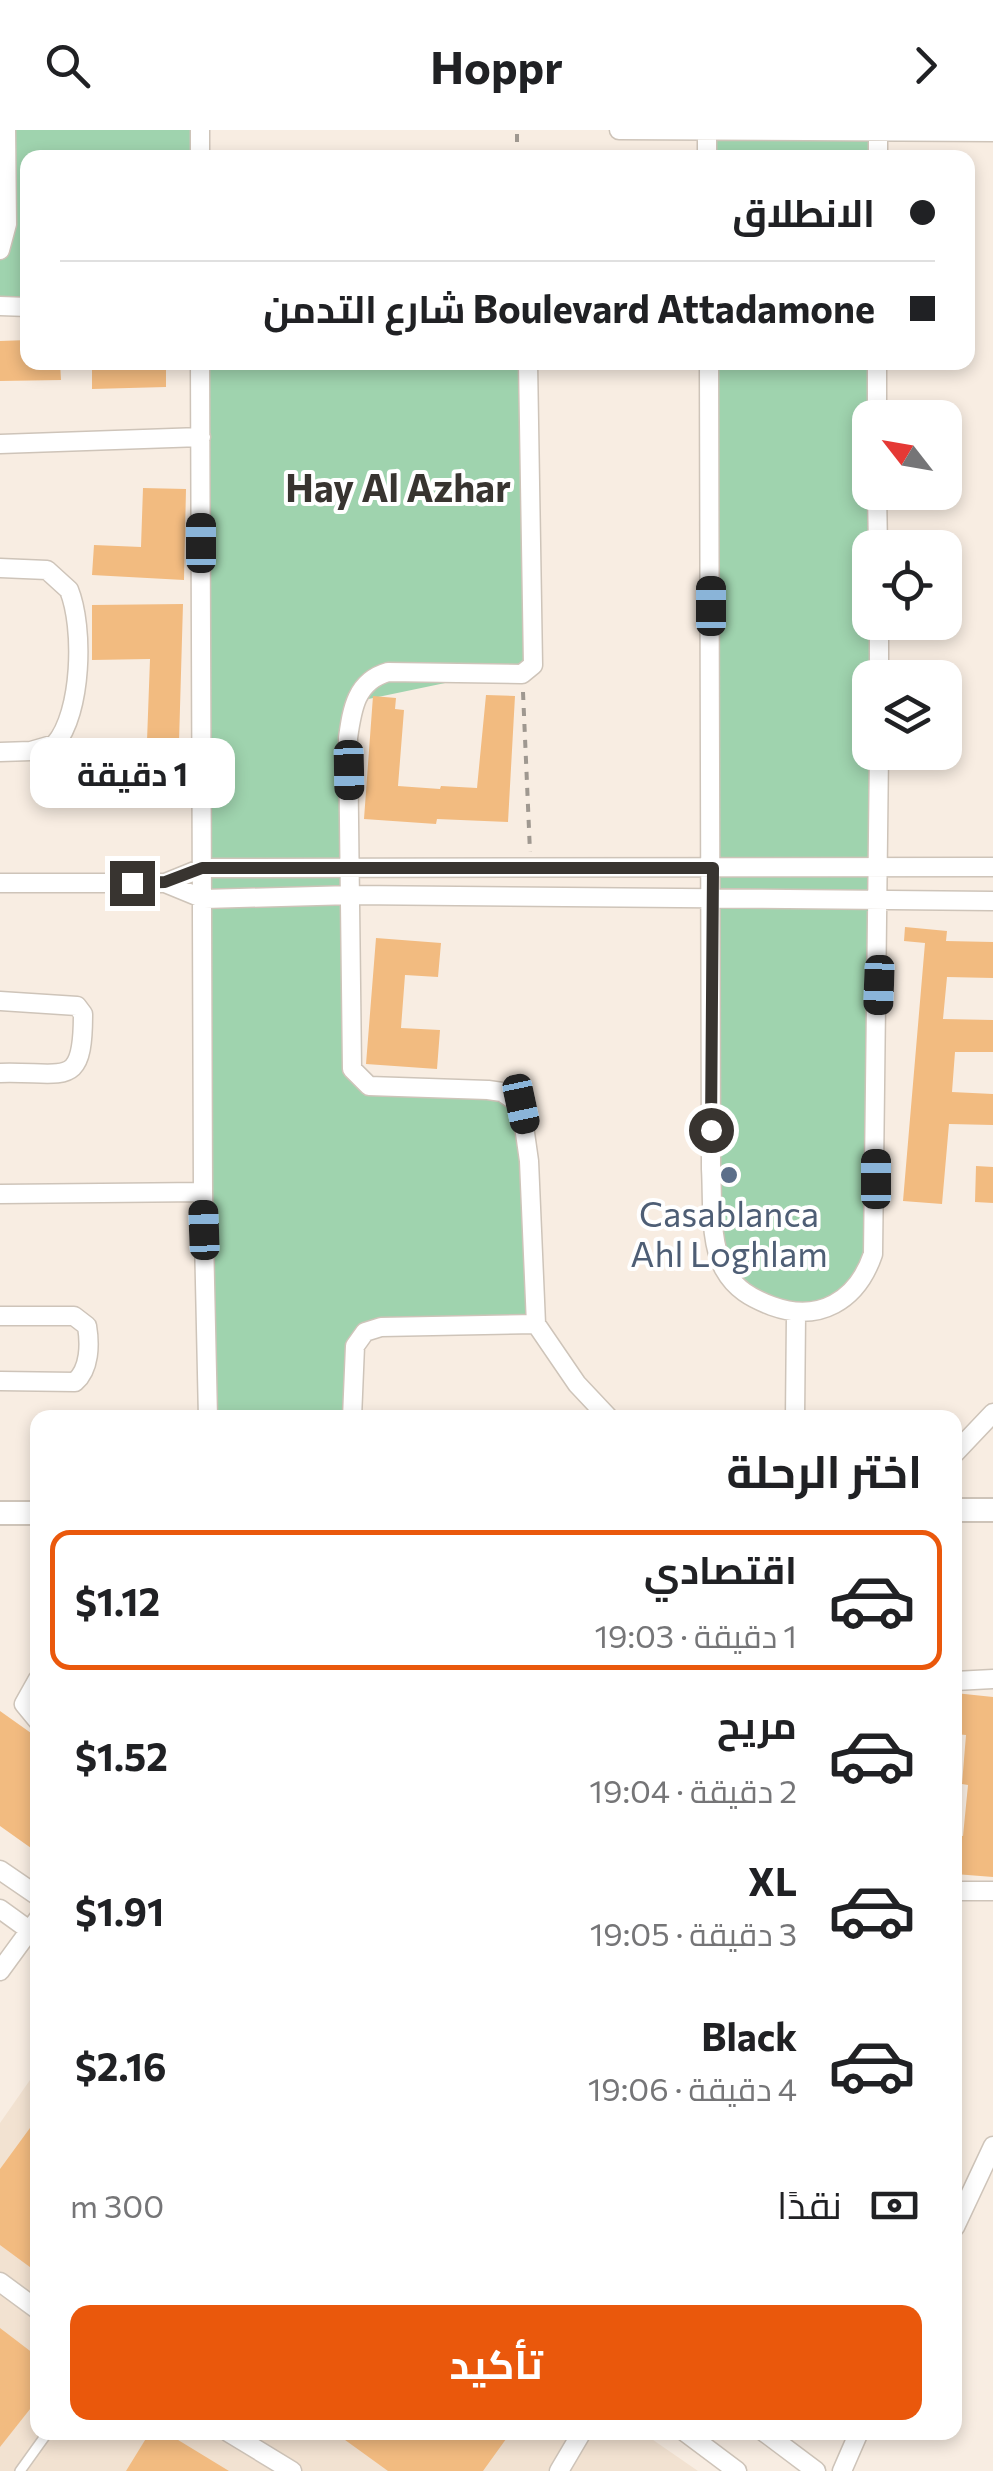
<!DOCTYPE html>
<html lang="ar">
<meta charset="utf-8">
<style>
body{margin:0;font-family:Commissioner,Cairo,sans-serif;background:#f2f2f2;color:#202124;direction:rtl;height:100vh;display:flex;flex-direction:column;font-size:38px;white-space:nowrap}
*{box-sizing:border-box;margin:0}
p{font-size:32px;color:#757577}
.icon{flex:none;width:55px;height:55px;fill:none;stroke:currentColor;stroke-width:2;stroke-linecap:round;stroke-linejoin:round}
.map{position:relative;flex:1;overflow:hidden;direction:ltr}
.details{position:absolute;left:30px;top:1280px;width:932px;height:1030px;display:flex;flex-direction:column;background:#fff;border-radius:20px;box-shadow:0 5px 15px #0003;direction:rtl}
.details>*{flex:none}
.top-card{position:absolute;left:20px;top:20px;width:955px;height:220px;border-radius:20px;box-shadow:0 5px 15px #0003;direction:rtl;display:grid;align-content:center;height:220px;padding:0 40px;background:#fff}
.needle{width:65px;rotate:301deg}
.tools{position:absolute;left:852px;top:270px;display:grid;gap:20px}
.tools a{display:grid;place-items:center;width:110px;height:110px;border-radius:20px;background:#fff;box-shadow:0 5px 15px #0003;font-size:50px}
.end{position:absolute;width:45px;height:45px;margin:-22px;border:12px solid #383430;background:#fff;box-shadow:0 0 0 5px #fff}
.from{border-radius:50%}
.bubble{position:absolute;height:70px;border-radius:20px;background:#fff;box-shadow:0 5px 15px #0003;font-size:32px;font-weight:700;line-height:70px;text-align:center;direction:rtl}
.car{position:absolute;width:30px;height:60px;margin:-30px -15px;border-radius:12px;box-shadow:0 0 8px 2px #0007;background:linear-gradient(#222 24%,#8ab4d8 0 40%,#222 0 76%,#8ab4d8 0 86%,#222 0)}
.top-card b{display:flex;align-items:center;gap:35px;height:95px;font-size:38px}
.top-card b+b{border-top:2px solid #e0e0e0}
.top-card i{width:25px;height:25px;background:#202124}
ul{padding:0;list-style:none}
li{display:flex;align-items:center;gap:30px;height:140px;margin:0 20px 15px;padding:0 20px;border:5px solid transparent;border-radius:20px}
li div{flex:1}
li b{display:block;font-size:38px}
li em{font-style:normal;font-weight:700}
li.current{border-color:#ea580c}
li>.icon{width:90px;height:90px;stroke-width:1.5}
h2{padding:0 40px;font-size:45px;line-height:120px}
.pay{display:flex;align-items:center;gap:25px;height:110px;padding:0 40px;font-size:38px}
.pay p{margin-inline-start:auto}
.button{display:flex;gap:20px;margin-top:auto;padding:20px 40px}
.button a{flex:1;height:115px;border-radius:20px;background:#ea580c;color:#fff;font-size:40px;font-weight:700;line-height:115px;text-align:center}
header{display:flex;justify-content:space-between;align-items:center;height:130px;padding:0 40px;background:#fff;font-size:45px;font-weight:700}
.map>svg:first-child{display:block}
</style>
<header><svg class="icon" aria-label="forward" viewBox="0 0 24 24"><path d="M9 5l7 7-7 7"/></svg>Hoppr<svg class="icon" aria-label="search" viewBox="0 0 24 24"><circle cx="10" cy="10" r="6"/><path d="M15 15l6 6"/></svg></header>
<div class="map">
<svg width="993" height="2341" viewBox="0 0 993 2341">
<rect width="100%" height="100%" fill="#f8ede2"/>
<!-- built -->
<path fill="#f2e2d1" d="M37 1940 38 2302 643 2303 698 2341H0V1993Z"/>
<!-- green -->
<path fill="#9fd3ae" d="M0 0H191L190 27 28 28 27 176 0 178Z
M707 0H870L871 27H707Z
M198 233H529L527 536 354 572 351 943 521 975 536 1194 351 1205 348 1287H198L196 748 202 738Z
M710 233H873L870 492 876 493 877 547 870 548V622L878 623V1111L860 1151 830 1175 751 1172 722 1133 715 1091Z"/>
<!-- building -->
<path fill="#f2bb80" d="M28 210V232H60L61 250 0 251V211Z
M92 232H166V257L92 259Z
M143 358 186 359 184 450 92 445 94 415 141 417Z
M183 474 179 612 147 611 150 529 92 530V475Z
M486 565 515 566 508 692 437 689 436 694 364 689 373 566 396 568 395 579 404 580 398 656 440 659 441 656 477 658Z
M905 797 947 801 946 811 993 812V848L947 847 943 889 993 890V922H955L952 962 993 964V995L949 994 942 1074 903 1071 925 813 904 811Z
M376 808 441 813 438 847 405 845 401 898 440 900 437 939 366 934Z
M976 1036 993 1037V1073L975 1072Z
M955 1563 993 1567V1747L955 1744V1705L963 1706 968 1655 962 1654 966 1605 955 1604Z
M0 1581 38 1608V1723L0 1696Z
M38 1987V2143L0 2115V2039Z
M0 2198 38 2227V2269L0 2317Z
M150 2302H165L229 2341H126Z
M334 2302H511L483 2341H388Z"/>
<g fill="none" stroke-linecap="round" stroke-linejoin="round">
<!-- lane casing -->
<g stroke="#cec4b9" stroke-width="12">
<path id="lane" d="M20 2341 48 2302"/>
</g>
<!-- street casing -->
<g stroke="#cec4b9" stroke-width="21">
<path id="street" d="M200 0V28
M619 0 993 2
M707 0V28
M878 28V0
M0 120 7 94 6 0
M0 176 28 177
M200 232 203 1062 208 1288
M528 232 533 535 522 544 388 542C356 551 352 579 348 608L352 939 369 956 488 960 502 962 521 975 529 1031 536 1194 577 1254 609 1288
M709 232 711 1039C713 1071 709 1110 724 1139 735 1159 751 1168 772 1176 819 1193 857 1171 873 1124L879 622
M877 288V232
M0 314 201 307
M877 362 878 418
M0 438 47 440 69 460C84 497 82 583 55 614L31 621 0 622
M879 492V548
M0 753H165L202 738 993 737
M165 753 204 769 353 765 993 771
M0 871 77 876 83 884C83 960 66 941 0 943
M0 1064 203 1062
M0 1186H74L87 1196C90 1214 90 1239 75 1252L0 1251
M352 1288 355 1216 365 1202 381 1197 536 1194
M795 1288 796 1185
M955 1323 993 1283
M38 1549 24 1574 38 1591
M955 1551 993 1549
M0 1740 38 1766
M955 1761H993
M0 1779 36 1805
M0 1841 38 1789
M955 2097 993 2016
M0 2152 38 2180
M228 2302 292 2341
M685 2302 737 2341
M764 2302 816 2341
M559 2341 582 2302
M842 2341 859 2302"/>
</g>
<!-- secondary casing -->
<g stroke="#cec4b9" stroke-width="26">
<path id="secondary" d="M955 1380H993
M0 1383H38"/>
</g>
<!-- path -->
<path stroke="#9f9890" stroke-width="4" stroke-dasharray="8 8" stroke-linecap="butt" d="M517 28V0
M523 562 530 722"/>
<!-- lane -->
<use href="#lane" stroke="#fff" stroke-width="9"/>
<!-- street -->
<use href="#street" stroke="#fff" stroke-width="18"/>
<!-- secondary -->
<use href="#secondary" stroke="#fff" stroke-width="22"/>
</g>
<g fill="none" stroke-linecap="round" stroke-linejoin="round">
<!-- route -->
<path stroke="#383430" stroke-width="12" d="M132 753 165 752 202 738H713L711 1000"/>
</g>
<!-- markers -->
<circle fill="#5c6f8a" stroke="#fff" stroke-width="4" cx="729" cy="1045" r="10"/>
<g text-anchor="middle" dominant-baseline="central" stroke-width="8" stroke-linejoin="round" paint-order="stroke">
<!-- service labels -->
<g font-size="35" fill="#4e5e75" stroke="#fff">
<text x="729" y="1082">Casablanca<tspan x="729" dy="40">Ahl Loghlam</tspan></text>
</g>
<!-- neighbourhood labels -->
<g font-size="38" font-weight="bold" fill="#383430" stroke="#fff">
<text x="398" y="356">Hay Al Azhar</text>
</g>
</g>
</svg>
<div class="tools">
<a><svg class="needle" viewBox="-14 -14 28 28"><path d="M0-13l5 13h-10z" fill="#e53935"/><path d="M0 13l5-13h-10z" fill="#757577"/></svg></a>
<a><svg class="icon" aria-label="locate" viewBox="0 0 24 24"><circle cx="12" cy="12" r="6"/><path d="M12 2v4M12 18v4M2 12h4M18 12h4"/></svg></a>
<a><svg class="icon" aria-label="layers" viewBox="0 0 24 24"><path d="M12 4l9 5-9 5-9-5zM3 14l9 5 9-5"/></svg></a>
</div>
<i class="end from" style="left:711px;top:1000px"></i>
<i class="end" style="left:132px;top:753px"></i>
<div class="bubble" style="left:30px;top:608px;width:205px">1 دقيقة</div>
<i class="car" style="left:201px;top:413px;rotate:0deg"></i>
<i class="car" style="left:711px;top:476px;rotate:0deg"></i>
<i class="car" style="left:349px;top:640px;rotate:179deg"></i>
<i class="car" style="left:879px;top:855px;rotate:182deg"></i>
<i class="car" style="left:521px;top:974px;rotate:168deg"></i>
<i class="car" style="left:876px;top:1049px;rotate:0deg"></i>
<i class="car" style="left:204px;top:1100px;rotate:358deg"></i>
<div class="top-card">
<b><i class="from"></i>الانطلاق</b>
<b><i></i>Boulevard Attadamone شارع التدمن</b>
</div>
<section class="details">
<h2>اختر الرحلة</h2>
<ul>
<li class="current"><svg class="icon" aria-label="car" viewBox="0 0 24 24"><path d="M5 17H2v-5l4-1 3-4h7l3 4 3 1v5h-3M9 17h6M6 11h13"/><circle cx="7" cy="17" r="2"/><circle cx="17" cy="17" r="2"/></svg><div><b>اقتصادي</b><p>1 دقيقة · 19:03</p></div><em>$1.12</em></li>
<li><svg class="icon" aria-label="car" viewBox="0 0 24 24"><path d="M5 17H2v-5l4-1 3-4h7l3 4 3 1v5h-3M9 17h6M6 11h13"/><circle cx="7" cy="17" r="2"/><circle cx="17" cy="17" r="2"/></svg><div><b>مريح</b><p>2 دقيقة · 19:04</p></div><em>$1.52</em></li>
<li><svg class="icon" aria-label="car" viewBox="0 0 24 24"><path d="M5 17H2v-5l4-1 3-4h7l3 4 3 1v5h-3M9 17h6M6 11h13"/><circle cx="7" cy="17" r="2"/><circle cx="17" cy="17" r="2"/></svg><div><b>XL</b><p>3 دقيقة · 19:05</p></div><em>$1.91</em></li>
<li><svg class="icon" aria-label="car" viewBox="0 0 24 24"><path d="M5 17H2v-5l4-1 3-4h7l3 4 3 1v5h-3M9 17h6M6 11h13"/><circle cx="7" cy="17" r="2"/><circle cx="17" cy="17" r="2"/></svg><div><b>Black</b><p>4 دقيقة · 19:06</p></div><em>$2.16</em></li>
</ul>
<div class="pay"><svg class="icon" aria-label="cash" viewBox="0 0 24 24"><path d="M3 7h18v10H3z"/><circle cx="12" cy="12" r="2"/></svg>نقدًا<p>300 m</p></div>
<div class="button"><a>تأكيد</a></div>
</section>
</div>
